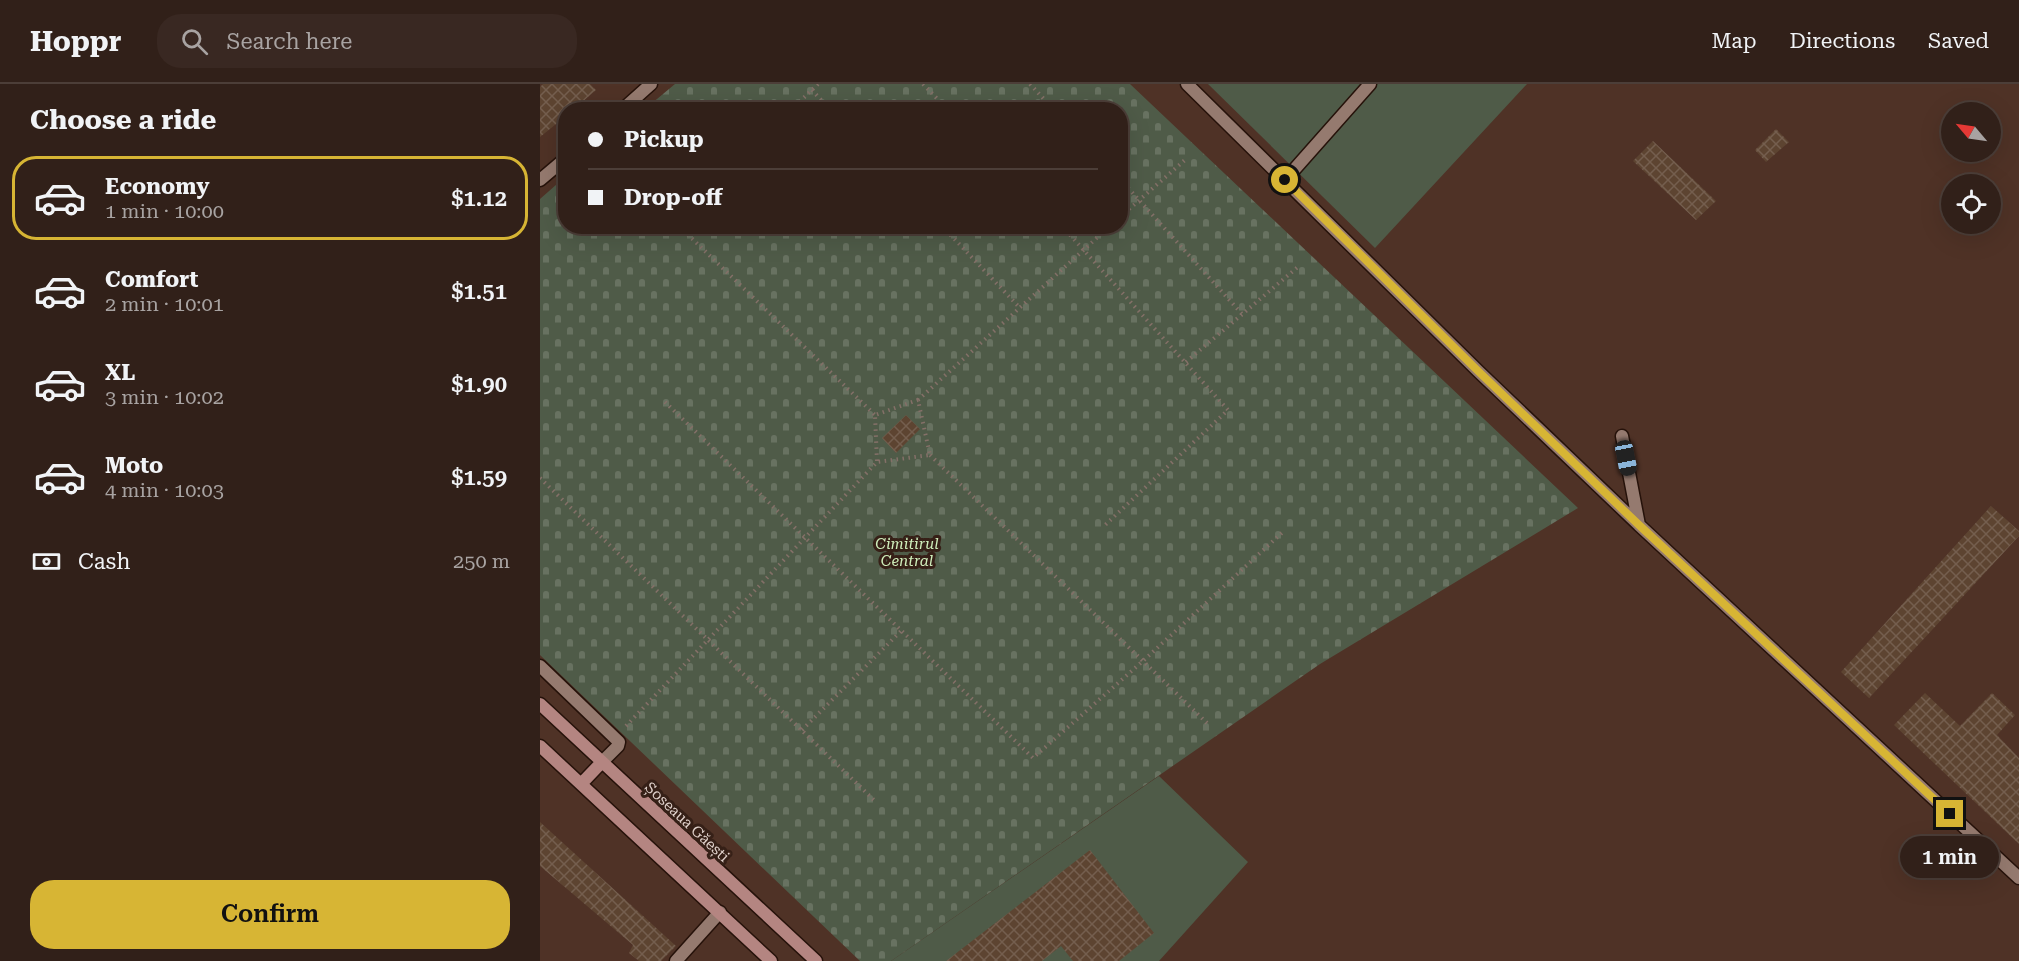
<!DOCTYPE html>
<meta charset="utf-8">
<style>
body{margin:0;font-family:"Roboto Serif",serif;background:#392822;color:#f1f3f6;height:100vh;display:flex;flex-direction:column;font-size:22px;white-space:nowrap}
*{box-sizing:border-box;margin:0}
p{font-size:20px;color:#a8a3a2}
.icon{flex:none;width:33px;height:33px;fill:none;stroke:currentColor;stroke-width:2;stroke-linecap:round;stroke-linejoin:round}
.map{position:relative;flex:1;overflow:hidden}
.side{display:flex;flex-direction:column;background:#312019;width:540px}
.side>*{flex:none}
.banner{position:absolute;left:18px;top:18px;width:570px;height:132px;border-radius:24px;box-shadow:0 6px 24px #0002,0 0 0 2px #4c3e38;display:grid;align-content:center;height:132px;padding:0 30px;background:#312019}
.needle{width:39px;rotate:299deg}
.tools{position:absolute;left:1401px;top:18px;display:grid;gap:12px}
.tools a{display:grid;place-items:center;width:60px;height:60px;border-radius:50%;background:#312019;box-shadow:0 6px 24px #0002,0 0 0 2px #4c3e38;font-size:30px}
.end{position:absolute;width:27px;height:27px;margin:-14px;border:8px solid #d7b534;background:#111;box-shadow:0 0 0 3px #111}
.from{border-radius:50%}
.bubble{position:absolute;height:42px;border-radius:21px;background:#312019;box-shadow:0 6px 24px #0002,0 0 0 2px #4c3e38;font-size:20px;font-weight:600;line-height:42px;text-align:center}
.car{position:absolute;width:18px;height:36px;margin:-18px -9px;border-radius:8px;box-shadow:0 0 4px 2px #0007;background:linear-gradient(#222 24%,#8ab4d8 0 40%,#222 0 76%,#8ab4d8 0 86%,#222 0)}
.banner b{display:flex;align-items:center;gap:21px;height:57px;font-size:22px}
.banner b+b{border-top:2px solid #4c3e38}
.banner i{width:15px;height:15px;background:#f1f3f6}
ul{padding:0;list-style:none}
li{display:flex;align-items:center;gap:18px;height:84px;margin:0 12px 9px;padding:0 18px;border:3px solid transparent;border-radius:24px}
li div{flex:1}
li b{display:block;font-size:22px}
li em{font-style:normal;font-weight:600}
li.active{border-color:#d7b534}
li>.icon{width:54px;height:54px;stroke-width:1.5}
h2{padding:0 30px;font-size:27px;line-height:72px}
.pay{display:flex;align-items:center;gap:15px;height:66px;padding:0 30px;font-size:22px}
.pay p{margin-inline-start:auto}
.button{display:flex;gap:12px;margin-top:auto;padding:12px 30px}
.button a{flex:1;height:69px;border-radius:24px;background:#d7b534;color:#111;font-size:24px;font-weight:600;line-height:69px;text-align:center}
header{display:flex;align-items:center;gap:36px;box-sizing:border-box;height:84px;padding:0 30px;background:#312019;border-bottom:2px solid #4c3e38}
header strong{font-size:28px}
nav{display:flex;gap:33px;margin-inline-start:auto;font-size:21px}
.search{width:420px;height:54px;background:#392822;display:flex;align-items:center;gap:15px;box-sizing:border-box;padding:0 21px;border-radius:24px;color:#a8a3a2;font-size:22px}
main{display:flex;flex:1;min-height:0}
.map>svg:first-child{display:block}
</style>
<header>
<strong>Hoppr</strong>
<div class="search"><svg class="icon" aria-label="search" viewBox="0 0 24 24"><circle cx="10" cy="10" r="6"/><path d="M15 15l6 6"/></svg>Search here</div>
<nav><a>Map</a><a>Directions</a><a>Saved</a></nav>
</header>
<main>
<section class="side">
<h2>Choose a ride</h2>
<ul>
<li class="active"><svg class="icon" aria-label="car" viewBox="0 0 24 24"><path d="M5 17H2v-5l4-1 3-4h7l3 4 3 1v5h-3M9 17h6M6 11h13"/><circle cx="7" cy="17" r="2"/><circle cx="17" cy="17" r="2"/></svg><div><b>Economy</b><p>1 min · 10:00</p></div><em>$1.12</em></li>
<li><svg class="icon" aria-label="car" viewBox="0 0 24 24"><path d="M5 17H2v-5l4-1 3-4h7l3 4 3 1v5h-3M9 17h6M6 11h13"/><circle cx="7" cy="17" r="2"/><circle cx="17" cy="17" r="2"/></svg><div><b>Comfort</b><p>2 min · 10:01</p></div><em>$1.51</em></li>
<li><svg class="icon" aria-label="car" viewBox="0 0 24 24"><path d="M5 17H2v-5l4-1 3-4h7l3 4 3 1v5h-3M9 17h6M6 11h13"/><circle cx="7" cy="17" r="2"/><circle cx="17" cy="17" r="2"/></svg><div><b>XL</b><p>3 min · 10:02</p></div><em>$1.90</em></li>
<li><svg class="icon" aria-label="car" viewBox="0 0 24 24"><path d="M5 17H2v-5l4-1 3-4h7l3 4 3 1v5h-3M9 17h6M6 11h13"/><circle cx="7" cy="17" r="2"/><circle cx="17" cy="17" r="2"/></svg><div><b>Moto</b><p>4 min · 10:03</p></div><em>$1.59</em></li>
</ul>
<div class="pay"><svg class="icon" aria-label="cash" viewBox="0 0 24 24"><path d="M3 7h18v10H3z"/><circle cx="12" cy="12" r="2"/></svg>Cash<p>250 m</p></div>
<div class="button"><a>Confirm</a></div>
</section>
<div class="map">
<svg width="1479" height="877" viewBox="0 0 1479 877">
<defs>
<pattern id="cemetery-stones" width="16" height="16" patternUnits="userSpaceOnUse" patternTransform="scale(1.5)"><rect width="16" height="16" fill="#4f5b48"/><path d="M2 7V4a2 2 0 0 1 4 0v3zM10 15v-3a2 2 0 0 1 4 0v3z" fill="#687261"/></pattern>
<pattern id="building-cross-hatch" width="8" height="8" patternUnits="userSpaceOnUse" patternTransform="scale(1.5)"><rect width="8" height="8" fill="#5d4431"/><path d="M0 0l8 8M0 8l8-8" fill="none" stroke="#745e4e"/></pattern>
</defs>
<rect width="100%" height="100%" fill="#412a21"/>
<!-- built -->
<path fill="#4f3226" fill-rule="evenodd" d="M0 0H1479V877H0ZM26 26H580V142H26ZM1412 28H1450V68H1412ZM1412 100H1450V140H1412Z"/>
<!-- green -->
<path fill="#4f5b48" d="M668 0H987L835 164Z
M619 692 708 778 619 877H351Z"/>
<!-- cemetery -->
<path fill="url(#cemetery-stones)" d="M135 0H590L1038 424 780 580 351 877H320L0 571V115L25 93 26 142H580V26L105 25Z"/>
<!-- building -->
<path fill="url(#building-cross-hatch)" d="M3 0H50L56 6 33 26H26V32L0 53V3Z
M1236 45 1249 58 1226 78 1215 66Z
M1113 57 1176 117 1156 136 1093 77Z
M366 331 380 345 356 369 342 354Z
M1451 422 1479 447V452L1329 614 1301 588Z
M1385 609 1420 642 1452 609 1475 631 1457 651 1479 674V760L1354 641Z
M0 738 136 862 121 877H99L89 869 93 861 0 782Z
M550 766 614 849 579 877H533L521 862 502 877H406Z"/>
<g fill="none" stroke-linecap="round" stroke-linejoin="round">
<!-- lane casing -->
<g stroke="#26120a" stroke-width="15">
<path id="lane" d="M647 0 938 287 1099 441
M82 26 111 0
M0 96 26 74
M745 96 830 0
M1082 352 1099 441 1479 794
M0 582 79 658 78 662 61 679
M136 877 180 828"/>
</g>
<!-- secondary casing -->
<g stroke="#26120a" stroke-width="15">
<path id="secondary" d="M0 620 276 877
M0 662 231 877
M41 700 61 679"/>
</g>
<!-- path -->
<path stroke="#847068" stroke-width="4" stroke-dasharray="1.5 4.5" stroke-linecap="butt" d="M383 0 408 26
M490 0 514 26
M272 6 290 26
M251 26 278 0
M580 95 702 230
M580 133 645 76
M139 142 335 331
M402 142 480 224
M522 142 688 326 563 443
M646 278 759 182
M378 316 570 142
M125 318 493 674 603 577 745 446
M390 371 667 639
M0 394 336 718
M86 642 337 378 390 371 378 316 335 331 337 378
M262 646 362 546"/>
<!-- lane -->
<use href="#lane" stroke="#957a6f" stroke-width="12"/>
<!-- secondary -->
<use href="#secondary" stroke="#b48581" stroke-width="12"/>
</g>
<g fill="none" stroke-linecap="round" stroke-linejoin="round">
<!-- route -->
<path stroke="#d7b534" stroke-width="8" d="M745 96 938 287 1099 441 1410 730"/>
</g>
<g text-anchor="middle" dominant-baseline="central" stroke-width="6" stroke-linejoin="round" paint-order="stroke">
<!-- park labels -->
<g font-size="15" font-style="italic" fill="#d0efbc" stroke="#362017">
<text x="367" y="460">Cimitirul<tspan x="367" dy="17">Central</tspan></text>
</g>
<!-- street labels -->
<g font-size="15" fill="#dfd0ca" stroke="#362017">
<text transform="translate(147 738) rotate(43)">Șoseaua Găești</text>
</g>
</g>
</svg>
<div class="tools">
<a><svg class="needle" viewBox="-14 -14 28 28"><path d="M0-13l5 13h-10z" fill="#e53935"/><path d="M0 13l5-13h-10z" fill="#a8a3a2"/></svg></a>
<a><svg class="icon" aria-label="locate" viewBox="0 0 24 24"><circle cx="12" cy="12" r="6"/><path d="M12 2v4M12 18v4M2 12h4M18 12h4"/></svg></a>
</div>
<i class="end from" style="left:745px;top:96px"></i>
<i class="end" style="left:1410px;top:730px"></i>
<div class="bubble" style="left:1360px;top:752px;width:99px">1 min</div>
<i class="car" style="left:1086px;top:374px;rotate:169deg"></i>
<div class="banner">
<b><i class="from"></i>Pickup</b>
<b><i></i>Drop-off</b>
</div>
</div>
</main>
